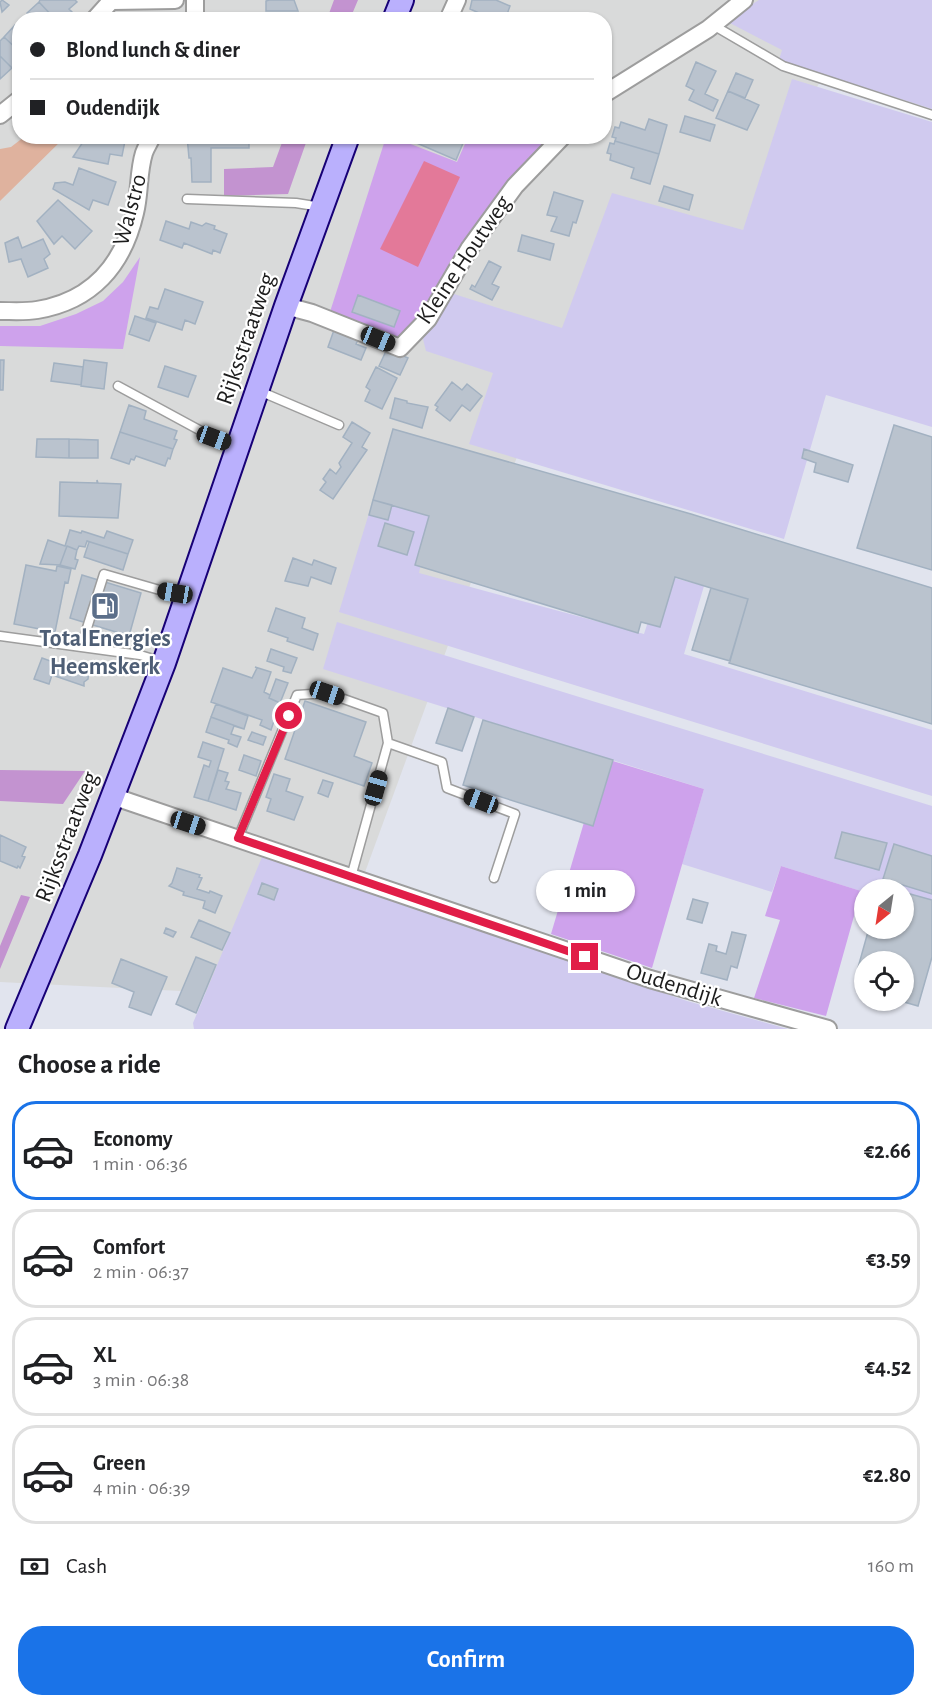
<!DOCTYPE html>
<meta charset="utf-8">
<style>
body{margin:0;font-family:"Alegreya Sans",sans-serif;background:#f6f6f6;color:#202124;height:100vh;display:flex;flex-direction:column;font-size:22px;white-space:nowrap}
*{box-sizing:border-box;margin:0}
p{font-size:20px;color:#757577}
.icon{flex:none;width:33px;height:33px;fill:none;stroke:currentColor;stroke-width:2;stroke-linecap:round;stroke-linejoin:round}
.map{position:relative;height:1029px;overflow:hidden}
.drawer{display:flex;flex-direction:column;background:#fff;flex:1}
.drawer>*{flex:none}
.banner{position:absolute;left:12px;top:12px;width:600px;height:132px;border-radius:24px;box-shadow:0 2px 4px #0004;display:grid;align-content:center;height:132px;padding:0 18px;background:#fff}
.needle{width:39px;rotate:210deg}
.tools{position:absolute;left:854px;top:879px;display:grid;gap:12px}
.tools a{display:grid;place-items:center;width:60px;height:60px;border-radius:50%;background:#fff;box-shadow:0 2px 4px #0004;font-size:30px}
.end{position:absolute;width:27px;height:27px;margin:-14px;border:8px solid #e11d48;background:#fff;box-shadow:0 0 0 3px #fff}
.from{border-radius:50%}
.bubble{position:absolute;height:42px;border-radius:21px;background:#fff;box-shadow:0 2px 4px #0004;font-size:20px;font-weight:600;line-height:42px;text-align:center}
.car{position:absolute;width:18px;height:36px;margin:-18px -9px;border-radius:8px;box-shadow:0 0 4px 2px #0007;background:linear-gradient(#222 24%,#8ab4d8 0 40%,#222 0 76%,#8ab4d8 0 86%,#222 0)}
.banner b{display:flex;align-items:center;gap:21px;height:57px;font-size:22px}
.banner b+b{border-top:2px solid #e0e0e0}
.banner i{width:15px;height:15px;background:#202124}
ul{padding:0;list-style:none}
li{display:flex;align-items:center;gap:18px;height:99px;margin:0 12px 9px;padding:0 6px;border:3px solid #e0e0e0;border-radius:24px}
li div{flex:1}
li b{display:block;font-size:22px}
li em{font-style:normal;font-weight:600}
li.current{border-color:#1a73e8}
li>.icon{width:54px;height:54px;stroke-width:1.5}
h2{padding:0 18px;font-size:27px;line-height:72px}
.pay{display:flex;align-items:center;gap:15px;height:66px;padding:0 18px;font-size:22px}
.pay p{margin-inline-start:auto}
.cta{display:flex;gap:12px;margin-top:auto;padding:12px 18px}
.cta a{flex:1;height:69px;border-radius:24px;background:#1a73e8;color:#fff;font-size:24px;font-weight:600;line-height:69px;text-align:center}
.map>svg:first-child{display:block}
</style>
<div class="map">
<svg width="932" height="1029" viewBox="0 0 932 1029">
<rect width="100%" height="100%" fill="#e1e4ee"/>
<!-- residential -->
<path fill="#d9dada" fill-rule="evenodd" d="M0 0H932L856 12 730 255 604 219 319 998 0 982ZM20 20H604V136H20Z"/>
<!-- farmland -->
<path fill="#d0caef" d="M759 0H932V109L779 60 782 50 726 21Z
M792 79 932 122V427L826 395 784 539 469 444 493 373 426 351 423 339 454 294 562 328 612 193 743 230Z
M376 490 434 504 419 573 644 634 663 575 704 586 684 654 932 730V796L339 612Z
M337 622 932 806V900L903 892V890L881 886 880 889 864 890V892L781 866 772 892 682 864 704 789 323 669Z
M262 857 687 1001 788 1029H194L193 1023Z"/>
<!-- grass -->
<path fill="#cea2ec" d="M386 137H409L408 143 457 162 468 137H560L497 200 414 321 399 337 362 327 329 315Z
M140 257 123 349 0 346V326H40L76 314 103 301 123 282Z
M603 758 704 789 652 968 551 934Z
M781 866 861 891 826 1016 754 998 780 920 765 916Z"/>
<!-- forest -->
<path fill="#c393d0" d="M334 0H358L350 19H327Z
M284 137H308L288 194 224 196V169L273 167Z
M0 770 85 771 63 804 0 801Z
M21 895 30 897 0 969V946Z"/>
<!-- pitch -->
<path fill="#e37999" d="M424 161 460 177 418 267 380 249Z"/>
<!-- water -->
<path fill="#dfb29e" d="M24 137H65L0 201V149L11 147Z"/>
<!-- building -->
<path fill="#bac3ce" stroke="#a2b1c1" stroke-width="1.5" d="M2 0 9 5 2 12 0 2Z
M40 0H75L77 2 69 9 72 12 64 20H56L39 2Z
M269 0H294L298 11H266V1Z
M472 0H496L510 6 505 20H495L470 9Z
M39 2 56 20H33L27 13Z
M15 25 20 29V52L4 37Z
M4 37 20 52V60L12 68 0 56V41Z
M0 56 12 68 0 79Z
M696 62 716 71 705 94 718 100 713 111 689 100 694 90 686 86Z
M736 73 753 80 745 98 728 91Z
M728 91 759 105 747 130 716 118Z
M685 116 715 125 710 141 680 132Z
M649 119 667 125 659 154 615 141 616 138 612 137 615 127 619 128 621 122 645 130Z
M84 136H126L122 156 110 154 108 164 73 157 83 142Z
M187 136H249V148H211V182H192L191 158H189Z
M413 136H466L456 160 412 141Z
M615 141 659 154 650 184 631 178 634 168 610 160 611 154 607 153 610 143 614 144Z
M79 168 116 182 108 205 93 200 89 210 53 189 55 183 65 182 73 185Z
M664 186 693 195 689 210 659 201Z
M554 192 583 201 576 223 573 222 569 236 551 231 557 217 547 215Z
M58 200 92 231 75 249 62 236 54 244 37 221Z
M166 221 189 229 191 222 202 226 206 223 215 226 214 229 227 234 220 253 213 250 212 254 184 243 182 248 160 240Z
M522 235 554 244 550 260 518 251Z
M18 237 22 248 43 239 50 254 44 259 48 268 28 277 21 259 9 262 5 243Z
M489 261 501 267 492 284 499 287 492 300 470 289 472 285 475 287Z
M165 289 203 302 195 324 185 320 182 330 146 318 150 307 158 309Z
M358 295 400 311 394 327 352 312Z
M135 316 156 323 149 341 129 334Z
M334 330 358 340 356 344 366 348 361 360 328 347Z
M387 349 408 358 400 375 379 366Z
M0 360H4L3 390H0Z
M84 360 107 363 104 389 81 386Z
M54 363 83 367 81 385 51 381Z
M165 366 196 376 188 397 158 387Z
M376 367 397 378 382 409 365 401 370 390 366 387Z
M452 382 462 390 467 384 482 396 470 411 462 405 450 421 436 410 438 407 435 405Z
M395 398 407 401V403L428 407 422 428 390 418Z
M129 405 146 411 144 419 177 431 174 439 177 440 173 449 120 432Z
M352 422 370 433 362 447 367 450 333 499 320 490 326 482 323 479 330 469 336 474 341 467 339 463 352 443 343 437Z
M894 425 932 437V570L857 548Z
M393 429 691 514 932 588V724L729 663 748 599 711 588 675 577 660 627 641 622 638 633 415 565 429 516 373 500Z
M120 432 173 449 170 459 168 458 165 466 136 456 134 460 131 459 129 464 111 458Z
M37 439H69V458L36 457Z
M69 439 98 440V458H69Z
M804 449 853 465 848 482 814 472 816 463 802 458Z
M97 480 98 483 121 484 118 518 59 516 60 482 97 483Z
M373 500 392 505 388 520 369 515Z
M385 523 414 532 407 555 378 546Z
M70 530 81 533 82 531 104 538 107 531 133 540 128 554 87 541 85 547 79 546 77 550 67 546 60 565 40 564 48 540 65 546Z
M87 541 128 554 123 570 84 557 89 542Z
M67 546 77 550 75 559 78 560 75 569 60 565Z
M293 558 312 565 314 560 336 568 331 584 311 577 308 586 285 581Z
M26 565 56 571 57 566 71 569 68 583 65 582 55 632 14 624Z
M82 575 141 593 129 636 70 618Z
M711 588 748 599 730 661 692 650Z
M276 608 305 618 302 628 318 634 313 650 287 641 288 638 268 631Z
M271 649 297 658 291 673 283 671 284 667 267 661Z
M42 658 56 663V665L64 668 67 662 89 670 88 679 84 682V686L52 675 49 684 34 679Z
M255 667 271 672 264 692 270 695 269 698 280 703 271 730 260 725 262 720 211 702 223 668 252 678 257 668Z
M276 679 288 683 280 703 269 698Z
M305 701 366 722 354 756 372 763 364 786 285 759Z
M216 704 248 716 244 729 211 717Z
M448 708 474 717 462 751 436 743Z
M211 717 244 729 234 726 231 734 241 737 237 747 228 743 229 740 206 732Z
M483 720 613 760 593 826 463 785Z
M252 732 266 737 263 745 248 740Z
M203 742 224 749 208 801 194 797 204 765 209 767 211 761 198 757Z
M244 755 261 761 256 776 239 770Z
M218 770 228 773 225 781 229 782 226 789 241 793 236 810 208 801Z
M274 774 290 779 286 791 303 797 294 820 267 811 271 799 266 797Z
M323 780 333 783 328 797 318 793Z
M842 832 887 843 879 870 835 858Z
M0 835 26 847 22 856 25 857 20 868 18 866 17 868 0 861Z
M894 844 932 856V894L883 879Z
M177 868 200 875 199 877 202 878 197 889 209 893 210 891 222 896 215 913 203 908 205 901 183 895 184 892 169 886 172 883Z
M262 883 278 889 274 900 258 894Z
M903 892 932 900V957L918 1006 897 1000H903V962H864V977L856 975 869 928H903Z
M693 899 708 903 702 923 687 919Z
M199 920 230 933 222 950 191 937Z
M166 928 176 932 173 937 164 933Z
M732 932 746 935 737 968 731 966 727 980 701 973 709 944 717 946 716 951 726 954Z
M196 957 216 965 196 1013 176 1004Z
M121 959 167 977 151 1015 129 1007 134 992 112 983Z"/>
<g fill="none" stroke-linecap="round" stroke-linejoin="round">
<!-- service casing -->
<g stroke="#9d9d9d" stroke-width="11">
<path id="service" d="M713 25 783 66 932 115
M187 199 296 203 321 207
M118 386 214 438 237 446
M257 390 339 425
M0 636 140 655 163 662
M81 647 104 574 163 591 186 595
M238 838 297 695 327 693 383 713 388 743
M351 877 388 743 442 762 447 788 515 814 494 878"/>
</g>
<!-- minor casing -->
<g stroke="#9d9d9d" stroke-width="20">
<path id="minor" d="M195 0V20
M112 1 175 0
M94 20 112 0
M448 20 457 0
M604 94 708 29 744 0
M0 115 20 99
M286 306 312 313 400 348 428 319 469 249 515 186 563 136
M0 311C12 311 25 312 37 310 92 301 123 265 135 213 140 193 138 172 144 153 146 147 150 142 152 136
M112 796 650 979 828 1029"/>
</g>
<!-- secondary casing -->
<g stroke="#170076" stroke-width="26">
<path id="secondary" d="M394 20 402 0
M17 1029 90 855 164 663 286 306 348 136"/>
</g>
<!-- service -->
<use href="#service" stroke="#fff" stroke-width="8"/>
<!-- minor -->
<use href="#minor" stroke="#fff" stroke-width="16"/>
<!-- secondary -->
<use href="#secondary" stroke="#bab0fd" stroke-width="22"/>
</g>
<g fill="none" stroke-linecap="round" stroke-linejoin="round">
<!-- route -->
<path stroke="#e11d48" stroke-width="8" d="M289 716 238 838 585 957"/>
</g>
<!-- icons -->
<defs>
<g id="fuel-square" transform="scale(1.5)"><rect x="-9" y="-9" width="18" height="18" rx="4" fill="#5c6f8a" stroke="#fff"/><path d="M-5.5-6h7V0h2V4h1.3V-2.5L3-4.5l.8-.8L6-3V5H2.5V1h-1V6h-7ZM-4.2-4.7v3.2H.2V-4.7Z" fill="#fff"/></g>
</defs>
<g fill-rule="evenodd">
<use href="#fuel-square" x="105" y="606"/>
</g>
<g text-anchor="middle" dominant-baseline="central" stroke-width="4.5" stroke-linejoin="round" paint-order="stroke">
<!-- street labels -->
<g font-size="24" fill="#1c1c1c" stroke="#fff">
<text transform="translate(130 210) rotate(-75)">Walstro</text>
<text transform="translate(464 260) rotate(-56)">Kleine Houtweg</text>
<text transform="translate(246 339) rotate(-71)">Rijksstraatweg</text>
<text transform="translate(67 837) rotate(-69)">Rijksstraatweg</text>
<text transform="translate(674 985) rotate(17)">Oudendijk</text>
</g>
<!-- service labels -->
<g font-size="24" font-weight="bold" fill="#4e5e75" stroke="#fff">
<text x="105" y="639">TotalEnergies<tspan x="105" dy="28">Heemskerk</tspan></text>
</g>
</g>
</svg>
<div class="tools">
<a><svg class="needle" viewBox="-14 -14 28 28"><path d="M0-13l5 13h-10z" fill="#e53935"/><path d="M0 13l5-13h-10z" fill="#757577"/></svg></a>
<a><svg class="icon" aria-label="locate" viewBox="0 0 24 24"><circle cx="12" cy="12" r="6"/><path d="M12 2v4M12 18v4M2 12h4M18 12h4"/></svg></a>
</div>
<i class="end from" style="left:289px;top:716px"></i>
<i class="end" style="left:585px;top:957px"></i>
<div class="bubble" style="left:536px;top:870px;width:99px">1 min</div>
<i class="car" style="left:378px;top:339px;rotate:112deg"></i>
<i class="car" style="left:214px;top:438px;rotate:110deg"></i>
<i class="car" style="left:175px;top:593px;rotate:280deg"></i>
<i class="car" style="left:327px;top:693px;rotate:109deg"></i>
<i class="car" style="left:376px;top:788px;rotate:16deg"></i>
<i class="car" style="left:481px;top:801px;rotate:291deg"></i>
<i class="car" style="left:188px;top:823px;rotate:108deg"></i>
<div class="banner">
<b><i class="from"></i>Blond lunch &amp; diner</b>
<b><i></i>Oudendijk</b>
</div>
</div>
<section class="drawer">
<h2>Choose a ride</h2>
<ul>
<li class="current"><svg class="icon" aria-label="car" viewBox="0 0 24 24"><path d="M5 17H2v-5l4-1 3-4h7l3 4 3 1v5h-3M9 17h6M6 11h13"/><circle cx="7" cy="17" r="2"/><circle cx="17" cy="17" r="2"/></svg><div><b>Economy</b><p>1 min · 06:36</p></div><em>€2.66</em></li>
<li><svg class="icon" aria-label="car" viewBox="0 0 24 24"><path d="M5 17H2v-5l4-1 3-4h7l3 4 3 1v5h-3M9 17h6M6 11h13"/><circle cx="7" cy="17" r="2"/><circle cx="17" cy="17" r="2"/></svg><div><b>Comfort</b><p>2 min · 06:37</p></div><em>€3.59</em></li>
<li><svg class="icon" aria-label="car" viewBox="0 0 24 24"><path d="M5 17H2v-5l4-1 3-4h7l3 4 3 1v5h-3M9 17h6M6 11h13"/><circle cx="7" cy="17" r="2"/><circle cx="17" cy="17" r="2"/></svg><div><b>XL</b><p>3 min · 06:38</p></div><em>€4.52</em></li>
<li><svg class="icon" aria-label="car" viewBox="0 0 24 24"><path d="M5 17H2v-5l4-1 3-4h7l3 4 3 1v5h-3M9 17h6M6 11h13"/><circle cx="7" cy="17" r="2"/><circle cx="17" cy="17" r="2"/></svg><div><b>Green</b><p>4 min · 06:39</p></div><em>€2.80</em></li>
</ul>
<div class="pay"><svg class="icon" aria-label="cash" viewBox="0 0 24 24"><path d="M3 7h18v10H3z"/><circle cx="12" cy="12" r="2"/></svg>Cash<p>160 m</p></div>
<div class="cta"><a>Confirm</a></div>
</section>
